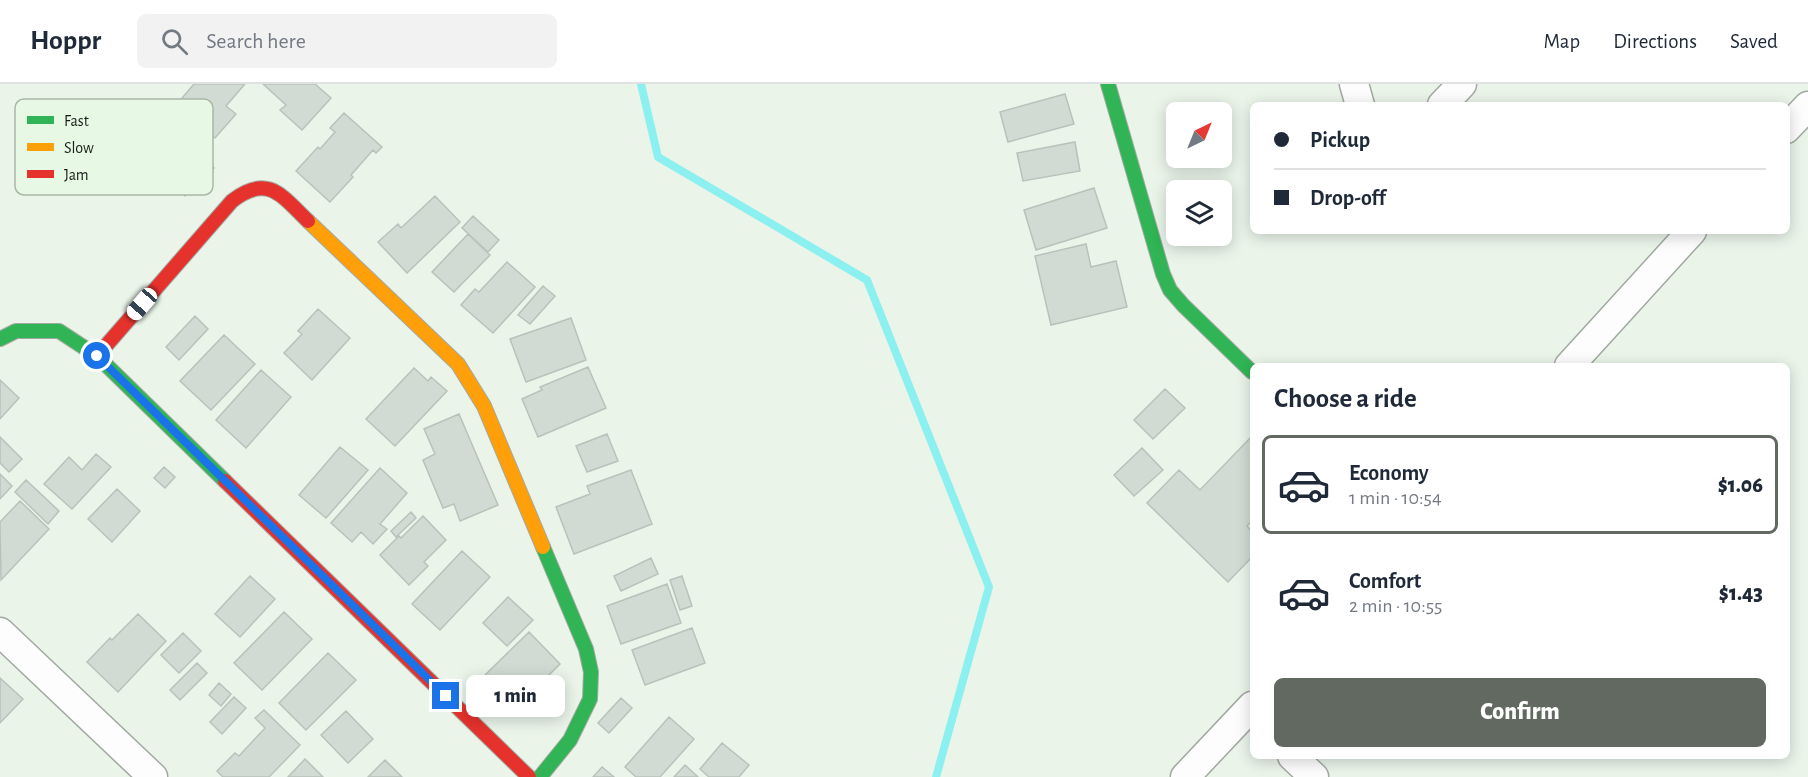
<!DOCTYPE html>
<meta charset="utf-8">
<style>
body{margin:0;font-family:"Alegreya Sans",sans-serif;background:#f2f2f3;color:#1f2937;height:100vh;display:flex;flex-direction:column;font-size:22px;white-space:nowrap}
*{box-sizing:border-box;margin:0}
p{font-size:20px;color:#747a83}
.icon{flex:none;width:33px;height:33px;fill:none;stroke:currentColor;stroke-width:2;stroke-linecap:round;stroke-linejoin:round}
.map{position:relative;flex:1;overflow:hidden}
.drawer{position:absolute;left:1250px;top:279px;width:540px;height:396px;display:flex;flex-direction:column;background:#fff;border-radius:9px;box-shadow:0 3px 15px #0003}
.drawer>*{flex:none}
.banner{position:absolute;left:1250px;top:18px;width:540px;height:132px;border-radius:9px;box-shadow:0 3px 15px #0003;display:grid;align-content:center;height:132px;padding:0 24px;background:#fff}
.needle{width:39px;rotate:43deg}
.controls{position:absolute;left:1166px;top:18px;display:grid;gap:12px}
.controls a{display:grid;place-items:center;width:66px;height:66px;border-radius:9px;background:#fff;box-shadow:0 3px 15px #0003;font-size:30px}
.end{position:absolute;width:27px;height:27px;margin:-14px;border:8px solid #1a73e8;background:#fff;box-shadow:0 0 0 3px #fff}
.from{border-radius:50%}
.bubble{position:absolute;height:42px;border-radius:9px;background:#fff;box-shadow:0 3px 15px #0003;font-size:20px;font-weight:800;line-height:42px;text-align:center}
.car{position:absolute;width:18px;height:36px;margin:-18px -9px;border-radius:8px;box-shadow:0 0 4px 2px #0007;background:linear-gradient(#fff 24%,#345 0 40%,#fff 0 76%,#345 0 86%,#fff 0)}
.banner b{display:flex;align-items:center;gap:21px;height:57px;font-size:22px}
.banner b+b{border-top:2px solid #e0e1e3}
.banner i{width:15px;height:15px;background:#1f2937}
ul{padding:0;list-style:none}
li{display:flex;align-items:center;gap:18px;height:99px;margin:0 12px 9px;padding:0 12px;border:3px solid transparent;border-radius:9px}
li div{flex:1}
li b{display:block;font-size:22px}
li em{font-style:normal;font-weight:800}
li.current{border-color:#626960}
li>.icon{width:54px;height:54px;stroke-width:1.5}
h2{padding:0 24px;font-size:27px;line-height:72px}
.primary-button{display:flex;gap:12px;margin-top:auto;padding:12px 24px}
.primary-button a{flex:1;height:69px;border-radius:9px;background:#626960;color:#fff;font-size:24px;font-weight:800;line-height:69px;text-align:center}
header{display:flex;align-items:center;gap:36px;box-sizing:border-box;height:84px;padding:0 30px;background:#fff;border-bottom:2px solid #e0e1e3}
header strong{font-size:28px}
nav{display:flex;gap:33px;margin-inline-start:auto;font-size:21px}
.search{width:420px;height:54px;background:#f2f2f3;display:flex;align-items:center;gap:15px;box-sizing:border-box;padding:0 21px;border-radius:9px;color:#747a83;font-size:22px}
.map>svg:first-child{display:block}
</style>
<header>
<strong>Hoppr</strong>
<div class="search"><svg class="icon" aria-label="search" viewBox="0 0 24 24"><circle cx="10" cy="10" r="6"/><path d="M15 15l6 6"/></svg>Search here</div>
<nav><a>Map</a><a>Directions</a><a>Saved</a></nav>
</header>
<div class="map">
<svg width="1808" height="693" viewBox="0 0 1808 693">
<rect width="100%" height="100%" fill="#eaf4e9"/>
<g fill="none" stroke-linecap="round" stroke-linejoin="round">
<!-- stream -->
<path stroke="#8df0f0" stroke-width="8" d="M641 0 658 73 867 196 989 503 936 693"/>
</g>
<!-- building -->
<path fill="#d1dbd4" stroke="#b8c2bb" stroke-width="1.5" d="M194 0H245L226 22 236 30 215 54 206 46 201 51 172 26Z
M263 0H315L331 14 302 46 280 26 286 21Z
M1065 10 1074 40 1008 58 1000 28Z
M344 29 382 63 376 69 373 66 351 91 353 93 330 118 296 87 318 63 320 65 335 48 330 44Z
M166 43 190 68 194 63 214 84 185 112 141 68Z
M1075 58 1080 87 1023 97 1017 69Z
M1094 104 1107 144 1036 166 1024 126Z
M435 112 460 138 407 189 378 158 398 140 401 144Z
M473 132 499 156 488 168 462 144Z
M468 150 490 171 454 208 432 188Z
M1086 160 1091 183 1116 177 1127 223 1051 241 1035 172Z
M507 178 535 203 493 249 461 221 475 205 479 208Z
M543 202 555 212 530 240 518 231Z
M318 225 350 254 312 296 284 269 302 250 298 247Z
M195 232 208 245 179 276 166 263Z
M571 234 586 276 526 298 510 255Z
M224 251 255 280 211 326 180 297Z
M588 283 606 324 538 353 522 315 542 306 540 303Z
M414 284 428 297 431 293 447 307 395 362 366 335Z
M261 286 291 313 246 364 216 336Z
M0 296 19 314 0 335Z
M1165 305 1185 324 1153 355 1134 336Z
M459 330 498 421 460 437 454 420 443 424 423 376 435 370 424 345Z
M607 350 618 377 587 388 576 362Z
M1252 352V437L1247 442 1252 448V473L1228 498 1147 419 1179 386 1200 406Z
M0 353 22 375 9 388 0 379Z
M340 363 368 386 326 434 299 411Z
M1142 364 1163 386 1134 412 1114 391Z
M96 370 111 383 72 425 44 400 69 373 82 386Z
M164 383 175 393 165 404 154 394Z
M380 384 407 409 380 440 387 445 373 460 361 448 352 458 331 439Z
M631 386 652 440 574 470 556 423 590 410 587 402Z
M0 390 12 402 0 415Z
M26 396 59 427 48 440 15 408Z
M117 405 140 427 112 458 88 435Z
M20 417 49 445 1 496 0 438Z
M411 428 416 434 396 453 391 447Z
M423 432 446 456 424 478 428 482 409 501 380 471 399 452 401 454Z
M462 467 490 493 440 546 412 520Z
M651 474 658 490 621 507 614 492Z
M250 492 275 515 240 553 215 530Z
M682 492 692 522 680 526 670 496Z
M667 500 681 539 621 560 607 522Z
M508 513 533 536 507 562 483 539Z
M284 528 312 555 262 606 234 579Z
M138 530 166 557 118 608 87 578 110 554 112 556Z
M692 544 705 579 645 601 632 566Z
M529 548 560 580 515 625 483 593Z
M183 549 201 567 179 589 161 571Z
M328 569 356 596 306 646 279 619Z
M197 579 207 589 180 616 170 606Z
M0 594 23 615 0 639Z
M219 599 231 610 221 622 209 611Z
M234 613 246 624 222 650 210 638Z
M621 614 632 624 609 649 598 639Z
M264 626 300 661 269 693H223L217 687 235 669 239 672 265 644 255 634Z
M346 627 373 655 348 679 321 651Z
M669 633 694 655 660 693H636L625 683Z
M722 659 749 681 739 693H709L700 685Z
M305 675 323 693H288Z
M385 676 402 693H368Z
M685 681 698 693H674Z
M602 683 614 693H593Z"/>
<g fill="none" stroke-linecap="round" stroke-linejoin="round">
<!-- street casing -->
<g stroke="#a2a9a2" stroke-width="31">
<path id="street" d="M1354 0 1360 21
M1442 21 1462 0
M1786 45 1808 22
M1569 282 1692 147
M0 548 153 693
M1292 672 1314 693
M1185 693 1252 622"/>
</g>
<!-- fast casing -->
<g stroke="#a2a9a2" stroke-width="16">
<path id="fast" d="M1108 0 1163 190 1170 206 1183 221 1252 288
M0 255 16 247H59L97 272 225 397
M540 693 570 656 590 615 591 588 586 565 543 463"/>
</g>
<!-- slow casing -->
<g stroke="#a2a9a2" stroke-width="16">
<path id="slow" d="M308 137 458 280 484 322 543 463"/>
</g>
<!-- jam casing -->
<g stroke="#a2a9a2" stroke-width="16">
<path id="jam" d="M97 272 232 117C268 89 282 112 308 137
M225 397 529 693"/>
</g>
<!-- street -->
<use href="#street" stroke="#fcfdfc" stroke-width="28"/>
<!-- fast -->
<use href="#fast" stroke="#30b455" stroke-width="14"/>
<!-- slow -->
<use href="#slow" stroke="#ff9f0a" stroke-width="14"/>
<!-- jam -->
<use href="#jam" stroke="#e5322d" stroke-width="14"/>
</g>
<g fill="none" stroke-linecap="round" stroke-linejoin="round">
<!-- route -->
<path stroke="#1a73e8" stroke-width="8" d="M97 272 446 612"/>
</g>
<!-- legend -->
<rect x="15" y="15" width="198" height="96" rx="9" fill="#e7f8e5" stroke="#a9b7a7" stroke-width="1.5"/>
<rect x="27" y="32" width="27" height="8" fill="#30b455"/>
<rect x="27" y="59" width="27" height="8" fill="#ff9f0a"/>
<rect x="27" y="86" width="27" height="8" fill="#e5322d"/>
<g font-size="16" fill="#181e17">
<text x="64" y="42">Fast</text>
<text x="64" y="69">Slow</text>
<text x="64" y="96">Jam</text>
</g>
</svg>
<div class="controls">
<a><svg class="needle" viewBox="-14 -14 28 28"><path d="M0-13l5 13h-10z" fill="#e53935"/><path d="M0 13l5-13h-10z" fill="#747a83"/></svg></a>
<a><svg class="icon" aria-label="layers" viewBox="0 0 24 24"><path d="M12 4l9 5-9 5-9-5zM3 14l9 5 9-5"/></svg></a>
</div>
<i class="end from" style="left:97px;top:272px"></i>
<i class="end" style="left:446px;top:612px"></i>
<div class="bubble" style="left:466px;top:591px;width:99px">1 min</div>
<i class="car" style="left:142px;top:220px;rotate:221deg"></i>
<div class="banner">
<b><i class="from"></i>Pickup</b>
<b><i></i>Drop-off</b>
</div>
<section class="drawer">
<h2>Choose a ride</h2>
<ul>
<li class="current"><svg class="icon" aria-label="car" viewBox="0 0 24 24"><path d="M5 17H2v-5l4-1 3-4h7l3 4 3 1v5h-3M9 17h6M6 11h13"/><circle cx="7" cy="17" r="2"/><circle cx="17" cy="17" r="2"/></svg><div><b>Economy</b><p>1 min · 10:54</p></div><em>$1.06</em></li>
<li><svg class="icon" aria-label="car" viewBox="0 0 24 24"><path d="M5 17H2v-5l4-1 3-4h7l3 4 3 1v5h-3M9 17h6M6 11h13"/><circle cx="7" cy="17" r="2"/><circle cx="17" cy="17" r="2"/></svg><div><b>Comfort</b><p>2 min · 10:55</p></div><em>$1.43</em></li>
</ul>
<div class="primary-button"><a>Confirm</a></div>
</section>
</div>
